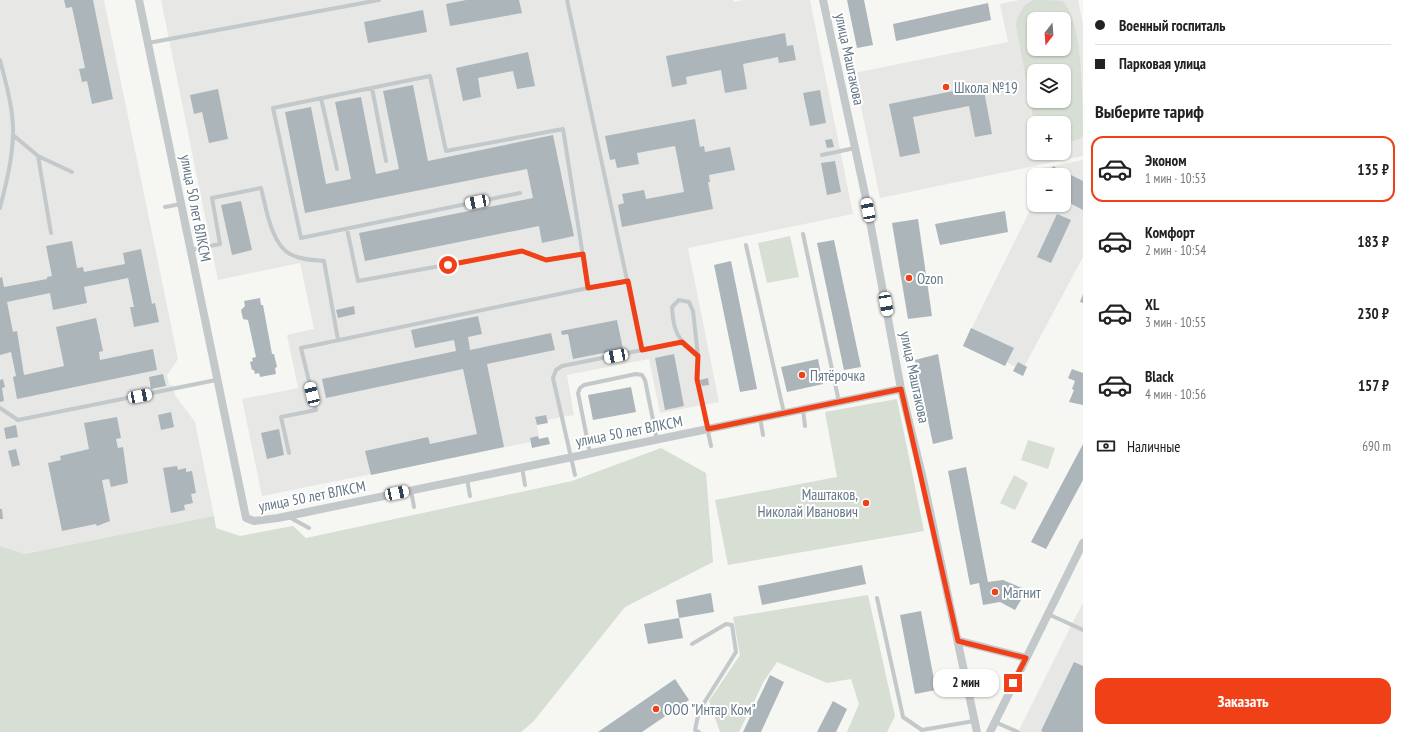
<!DOCTYPE html>
<html lang="ru">
<meta charset="utf-8">
<style>
body{margin:0;font-family:"PT Sans Narrow",sans-serif;background:#f6f6f6;color:#222;height:100vh;display:flex;flex-direction:column;font-size:15px;white-space:nowrap}
*{box-sizing:border-box;margin:0}
p{font-size:13px;color:#767676}
.icon{flex:none;width:22px;height:22px;fill:none;stroke:currentColor;stroke-width:2;stroke-linecap:round;stroke-linejoin:round}
.map{position:relative;flex:1;overflow:hidden}
.drawer{display:flex;flex-direction:column;background:#fff;width:320px}
.drawer>*{flex:none}
.guide{display:grid;align-content:center;height:88px;padding:0 12px;background:#fff}
.needle{width:26px;rotate:197deg}
.buttons{position:absolute;left:1027px;top:12px;display:grid;gap:8px}
.buttons a{display:grid;place-items:center;width:44px;height:44px;border-radius:8px;background:#fff;box-shadow:0 1px 3px #0004;font-size:20px}
.end{position:absolute;width:18px;height:18px;margin:-9px;border:5px solid #f04018;background:#fff;box-shadow:0 0 0 2px #fff}
.from{border-radius:50%}
.bubble{position:absolute;height:28px;border-radius:12px;background:#fff;box-shadow:0 1px 3px #0004;font-size:13px;font-weight:700;line-height:28px;text-align:center}
.car{position:absolute;width:12px;height:24px;margin:-12px -6px;border-radius:5px;box-shadow:0 0 3px 1px #0007;background:linear-gradient(#fff 24%,#345 0 40%,#fff 0 76%,#345 0 86%,#fff 0)}
.guide b{display:flex;align-items:center;gap:14px;height:38px;font-size:15px}
.guide b+b{border-top:1px solid #e0e0e0}
.guide i{width:10px;height:10px;background:#222}
ul{padding:0;list-style:none}
li{display:flex;align-items:center;gap:12px;height:66px;margin:0 8px 6px;padding:0 4px;border:2px solid transparent;border-radius:12px}
li div{flex:1}
li b{display:block;font-size:15px}
li em{font-style:normal;font-weight:700}
li.active{border-color:#f04018}
li>.icon{width:36px;height:36px;stroke-width:1.5}
h2{padding:0 12px;font-size:18px;line-height:48px}
.pay{display:flex;align-items:center;gap:10px;height:44px;padding:0 12px;font-size:15px}
.pay p{margin-inline-start:auto}
.primary-button{display:flex;gap:8px;margin-top:auto;padding:8px 12px}
.primary-button a{flex:1;height:46px;border-radius:12px;background:#f04018;color:#fff;font-size:16px;font-weight:700;line-height:46px;text-align:center}
main{display:flex;flex:1;min-height:0}
.map>svg:first-child{display:block}
</style>
<main>
<div class="map">
<svg width="1083" height="732" viewBox="0 0 1083 732">
<rect width="100%" height="100%" fill="#f6f6f2"/>
<!-- built -->
<path fill="#e7e8e6" fill-rule="evenodd" d="M0 0H104L178 359 167 375 169 385H173L175 395 195 422 214 516 23 554 0 546Z
M161 0H733L734 2 744 0H810L853 214 688 248 719 402 660 413 649 359 567 375 574 415 547 420 546 415 535 417 539 436 530 438 531 442 262 496 242 399 298 388 287 335 314 329 300 263 218 280Z
M1019 0H1078L1083 25V156L880 198 854 73 1008 42 1000 4ZM1034 19H1064V49H1034ZM1034 71H1064V101H1034ZM1034 123H1064V153H1034Z
M1083 160V257L1025 365 1027 367 1023 376 1013 371 1015 367 1007 362 1005 366 963 346 1033 204 1026 184 1037 169ZM1034 175H1064V205H1034Z
M1083 603V732H1018L1074 620Z"/>
<!-- green -->
<path fill="#d7ded3" fill-rule="evenodd" d="M1034 0C1042 0 1055 0 1062 1 1083 16 1083 107 1083 136L1077 140 1064 143V123L1034 122 1016 25C1018 14 1023 4 1034 0ZM1034 19H1064V49H1034ZM1034 71H1064V101H1034Z
M790 236 799 277 767 283 758 243Z
M897 399 924 531 728 565 715 500 837 477 825 412Z
M1028 440 1055 448 1048 469 1021 460Z
M661 448 706 473 713 562 625 607 533 722 521 732H0V546L24 554 214 516 216 528 240 536 293 526 306 538 572 481Z
M1014 475 1028 483 1015 510 1000 503Z
M868 595 895 716 887 732H847L859 704 851 679 827 683 777 662 764 681 739 732H720L709 701 740 655 733 617Z"/>
<!-- building -->
<path fill="#acb5ba" d="M64 0H93L113 99 92 104 87 81 82 82 79 69 85 68 72 7 66 8Z
M466 0H519L522 13 450 26 446 4Z
M847 0H864L873 45 857 48Z
M988 3 991 20 896 41 893 24Z
M423 10 427 32 368 43 364 22Z
M785 33 787 46 793 45 796 60 779 63 778 57 743 64 747 89 725 93 721 70 686 77 687 84 672 87 666 56Z
M528 52 535 86 517 89 513 71 478 78 481 97 463 101 456 68Z
M413 85 428 161 553 135 574 236 542 243 539 226 365 261 359 233 533 198 527 169 305 213 285 112 311 107 326 184 351 179 335 102 361 97 376 174 399 169 383 91Z
M983 85 992 134 975 137 969 106 913 117 920 153 900 157 889 104Z
M218 89 228 139 209 143 202 112 194 114 190 95Z
M820 90 826 123 810 126 803 93Z
M695 119 700 147 704 146 705 152 730 147 735 170 709 175 710 182H708L713 209 622 227 618 205 624 203 622 194 644 190 646 199 684 192 675 146 637 153 639 164 617 168 615 159 610 160 605 136Z
M832 139 834 147 827 148 825 140Z
M835 161 841 192 827 195 821 163Z
M1053 166 1083 181V210L1064 200V175H1048Z
M241 201 252 250 232 255 221 205Z
M1005 211 1008 232 940 245 935 224Z
M1057 214 1071 220 1051 263 1037 257Z
M918 219 932 316 908 319 892 223Z
M834 240 861 367 844 370 817 243Z
M72 241 77 268 83 267 84 272 125 264 123 253 141 249 152 304 155 303 159 322 134 327 130 307H134L128 278 84 287 87 303 53 310 50 293 7 302 13 332 17 331 24 375 64 366 56 327 96 318 103 351 99 352 100 360 153 349 157 370 17 399 13 377 16 376 11 352 0 355V278L2 277 4 287 47 279V277L52 276 46 246Z
M731 261 757 389 740 392 714 265Z
M1083 294V303L1080 302Z
M260 298 261 305H263L272 354H274L277 367 275 368 276 374 260 377 259 373 255 374 254 370H252L250 362 253 361 252 358 256 357 248 320 243 319 241 310 245 306 244 301Z
M354 306 355 314 338 318 336 310Z
M478 316 482 334 468 337 470 350 551 333 555 350 487 364 504 447 371 475 365 451 428 437 430 444 477 434 463 369 326 398 322 379 456 351 454 340 415 348 411 330Z
M617 320 623 349 573 359 568 334 562 335 561 331Z
M971 328 1014 348 1005 366 963 346Z
M674 354 684 406 665 410 655 358Z
M938 354 953 439 933 444 915 360Z
M818 359 823 384 787 392 781 367Z
M1018 362 1027 367 1023 376 1013 371Z
M1072 369 1083 373V405L1069 402 1074 390 1072 389 1075 381 1068 378Z
M163 374 166 386 151 389 149 377Z
M708 378 709 385 702 386 700 380Z
M3 379 5 387 2 388 4 401 0 402V380Z
M631 387 636 412 593 420 588 395Z
M171 412 174 427 161 430 158 415Z
M546 415 548 423 537 425 535 417Z
M117 417 121 438 116 439 118 448 123 447 128 483 111 487 109 479 102 480 110 521 97 526 96 524 62 531 48 463 61 460 60 456 89 449 84 423Z
M16 425 18 437 6 439 4 428Z
M279 429 284 455 267 459 261 433Z
M538 436 539 439 548 437 550 444 532 448 530 438Z
M1083 444V480L1046 549 1031 542Z
M16 449 20 465 12 467 8 451Z
M177 466 178 470 186 468V472L192 471 196 493 191 494 193 503 184 505 185 510 171 513 163 468Z
M966 467 988 582 1003 580 1027 590 1015 610 1000 602 983 605 979 583 970 585 948 471Z
M0 509H2L3 519H0Z
M862 565 866 584 762 605 758 586Z
M711 593 714 612 679 618 676 600Z
M921 611 936 690 915 694 900 615Z
M679 618 683 638 648 644 644 624Z
M1074 662 1083 666V732H1043L1041 731Z
M770 675 784 682 761 732H743Z
M675 679 689 700 642 732H598Z
M833 701 847 709 836 732H817Z"/>
<g fill="none" stroke-linecap="round" stroke-linejoin="round">
<!-- lane -->
<path stroke="#c3c8cb" stroke-width="4" d="M567 0 642 350 562 366 556 370 553 378 575 475
M148 43 379 0
M0 60C6 84 14 110 13 136 12 161 6 184 0 208
M372 88 386 161
M321 98 337 169
M13 135 38 156
M822 155 855 148
M520 193 301 238 273 108 430 76 446 151 563 129 588 288 627 281
M165 207 181 204
M347 229 358 281 522 251 546 260 583 254
M51 233 38 156 72 172
M803 234 839 402
M746 245 784 413
M190 250 220 244 212 198 261 188C266 207 271 244 290 254 301 260 313 260 324 261L338 340
M642 350 682 342
M698 356C678 340 673 332 672 307L679 300 689 302 693 311 698 356 697 379 711 446
M0 408 18 420 216 380
M803 410 805 426
M760 418 763 435
M289 453 281 417 316 410 301 348 588 288
M590 453 578 393 580 388 584 385 636 374 642 375 645 380 657 440
M522 467 525 485
M467 479 470 496
M411 490 414 507
M289 517 309 528
M877 598 903 717 922 730 974 721
M1048 614 1083 630
M692 644 726 624 732 625 736 652 699 711 695 730 699 732
M995 722 1018 732"/>
<!-- street -->
<path stroke="#c3c8cb" stroke-width="8" d="M139 0 246 518 254 521 278 518 901 389
M823 0 865 194 901 389 923 479 977 732
M959 641 1026 658
M990 732 1083 543"/>
</g>
<g fill="none" stroke-linecap="round" stroke-linejoin="round">
<!-- route -->
<path stroke="#f04018" stroke-width="5" d="M448 265 522 251 546 260 583 254 588 288 628 281 642 350 682 342 698 356 697 379 708 429 901 389 958 641 1026 658 1013 683"/>
</g>
<!-- markers -->
<g fill="#f04018" stroke="#fff" stroke-width="1.5">
<circle cx="946" cy="87" r="4"/>
<circle cx="909" cy="278" r="4"/>
<circle cx="802" cy="375" r="4"/>
<circle cx="866" cy="503" r="4"/>
<circle cx="995" cy="592" r="4"/>
<circle cx="656" cy="709" r="4"/>
</g>
<g text-anchor="middle" dominant-baseline="central" stroke-width="4" stroke-linejoin="round" paint-order="stroke">
<!-- street labels -->
<g font-size="15" fill="#637886" stroke="#fff">
<text transform="translate(850 59) rotate(78)">улица Маштакова</text>
<text transform="translate(196 208) rotate(79)">улица 50 лет ВЛКСМ</text>
<text transform="translate(915 377) rotate(78)">улица Маштакова</text>
<text transform="translate(629 431) rotate(-11)">улица 50 лет ВЛКСМ</text>
<text transform="translate(312 496) rotate(-11)">улица 50 лет ВЛКСМ</text>
</g>
<!-- poi labels -->
<g font-size="15" fill="#637886" stroke="#fff" text-anchor="start">
<text x="954" y="87">Школа №19</text>
<text x="917" y="278">Ozon</text>
<text x="810" y="375">Пятёрочка</text>
<text x="858" y="494" text-anchor="end">Маштаков,<tspan x="858" dy="17">Николай Иванович</tspan></text>
<text x="1003" y="592">Магнит</text>
<text x="664" y="709">ООО "Интар Ком"</text>
</g>
</g>
</svg>
<div class="buttons">
<a><svg class="needle" viewBox="-14 -14 28 28"><path d="M0-13l5 13h-10z" fill="#e53935"/><path d="M0 13l5-13h-10z" fill="#767676"/></svg></a>
<a><svg class="icon" aria-label="layers" viewBox="0 0 24 24"><path d="M12 4l9 5-9 5-9-5zM3 14l9 5 9-5"/></svg></a>
<a>+</a>
<a>−</a>
</div>
<i class="end from" style="left:448px;top:265px"></i>
<i class="end" style="left:1013px;top:683px"></i>
<div class="bubble" style="left:933px;top:669px;width:66px">2 мин</div>
<i class="car" style="left:477px;top:202px;rotate:259deg"></i>
<i class="car" style="left:868px;top:210px;rotate:349deg"></i>
<i class="car" style="left:886px;top:304px;rotate:170deg"></i>
<i class="car" style="left:616px;top:356px;rotate:259deg"></i>
<i class="car" style="left:312px;top:394px;rotate:346deg"></i>
<i class="car" style="left:140px;top:396px;rotate:79deg"></i>
<i class="car" style="left:397px;top:493px;rotate:78deg"></i>
</div>
<section class="drawer">
<div class="guide">
<b><i class="from"></i>Военный госпиталь</b>
<b><i></i>Парковая улица</b>
</div>
<h2>Выберите тариф</h2>
<ul>
<li class="active"><svg class="icon" aria-label="car" viewBox="0 0 24 24"><path d="M5 17H2v-5l4-1 3-4h7l3 4 3 1v5h-3M9 17h6M6 11h13"/><circle cx="7" cy="17" r="2"/><circle cx="17" cy="17" r="2"/></svg><div><b>Эконом</b><p>1 мин · 10:53</p></div><em>135 ₽</em></li>
<li><svg class="icon" aria-label="car" viewBox="0 0 24 24"><path d="M5 17H2v-5l4-1 3-4h7l3 4 3 1v5h-3M9 17h6M6 11h13"/><circle cx="7" cy="17" r="2"/><circle cx="17" cy="17" r="2"/></svg><div><b>Комфорт</b><p>2 мин · 10:54</p></div><em>183 ₽</em></li>
<li><svg class="icon" aria-label="car" viewBox="0 0 24 24"><path d="M5 17H2v-5l4-1 3-4h7l3 4 3 1v5h-3M9 17h6M6 11h13"/><circle cx="7" cy="17" r="2"/><circle cx="17" cy="17" r="2"/></svg><div><b>XL</b><p>3 мин · 10:55</p></div><em>230 ₽</em></li>
<li><svg class="icon" aria-label="car" viewBox="0 0 24 24"><path d="M5 17H2v-5l4-1 3-4h7l3 4 3 1v5h-3M9 17h6M6 11h13"/><circle cx="7" cy="17" r="2"/><circle cx="17" cy="17" r="2"/></svg><div><b>Black</b><p>4 мин · 10:56</p></div><em>157 ₽</em></li>
</ul>
<div class="pay"><svg class="icon" aria-label="cash" viewBox="0 0 24 24"><path d="M3 7h18v10H3z"/><circle cx="12" cy="12" r="2"/></svg>Наличные<p>690 m</p></div>
<div class="primary-button"><a>Заказать</a></div>
</section>
</main>
